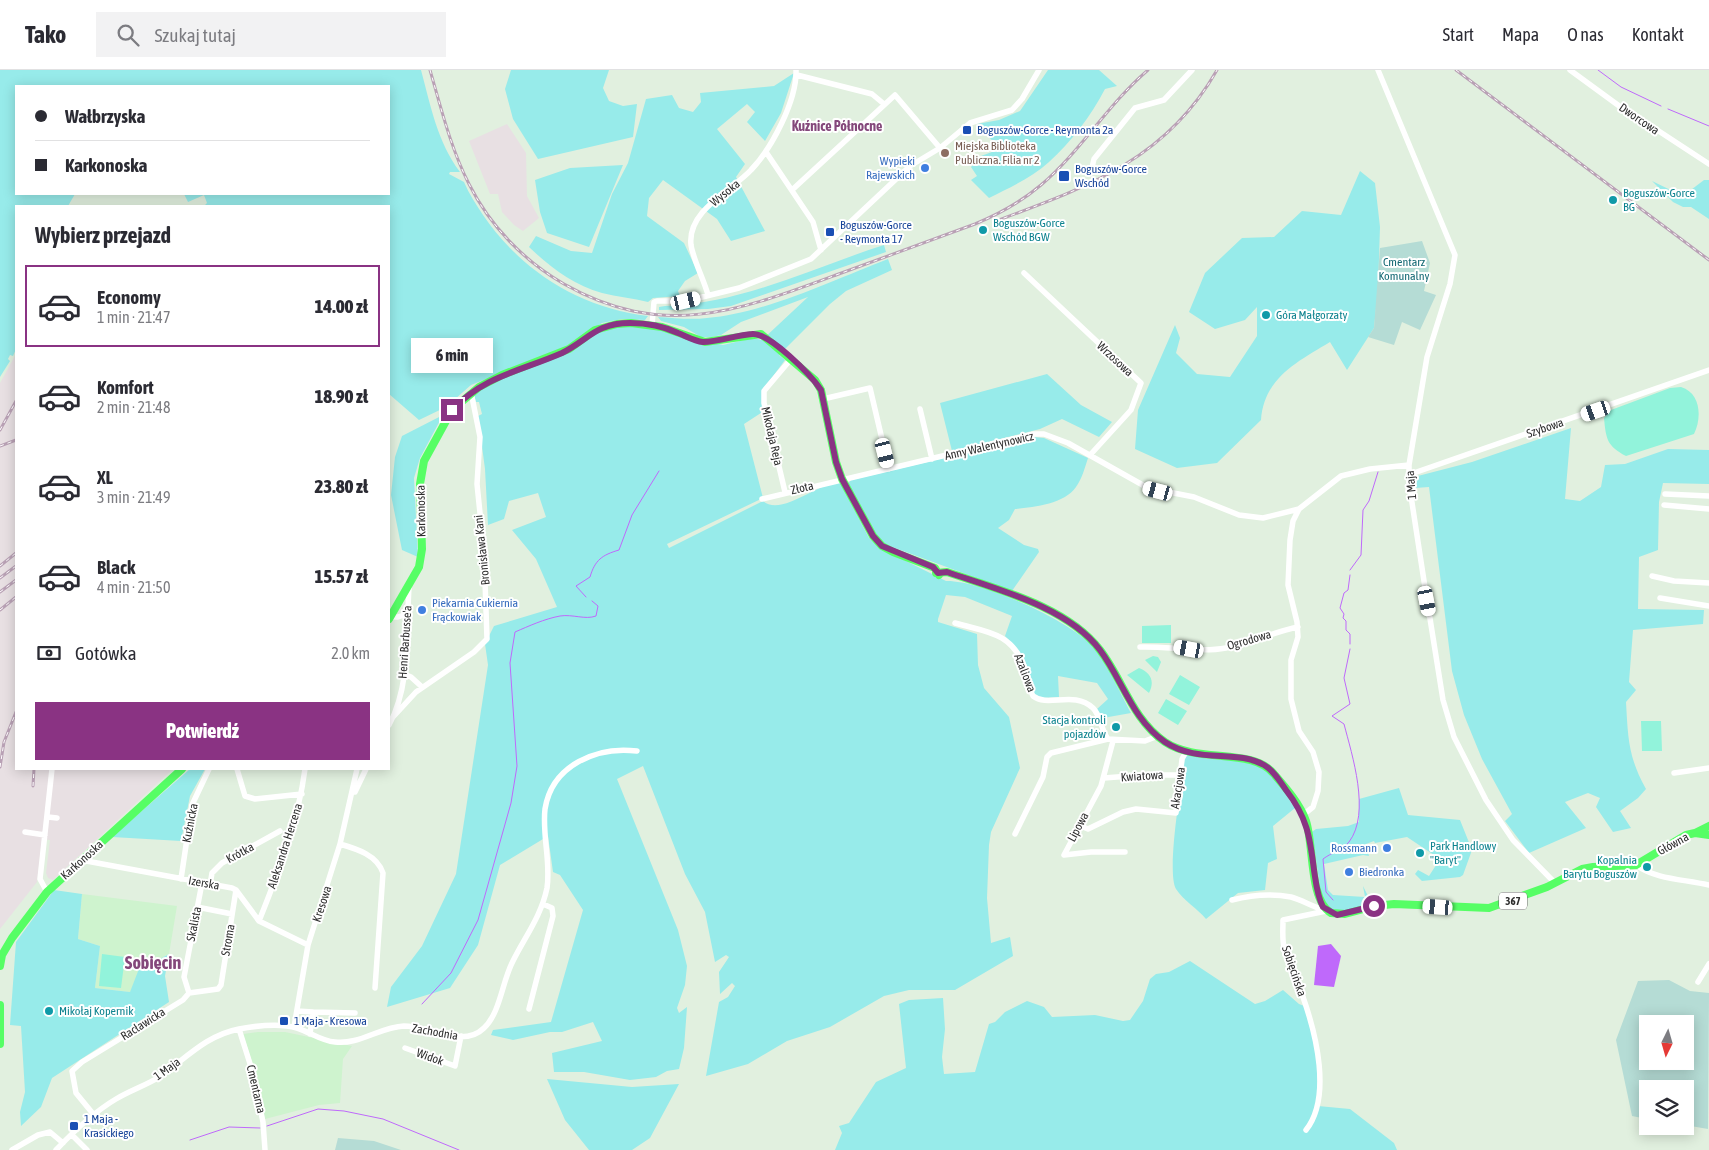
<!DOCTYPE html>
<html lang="pl">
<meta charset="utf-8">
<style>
body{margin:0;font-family:"Asap Condensed",sans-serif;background:#f2f2f3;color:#2b2b33;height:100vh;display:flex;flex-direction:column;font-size:19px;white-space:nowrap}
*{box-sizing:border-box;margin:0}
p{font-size:16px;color:#7c7c81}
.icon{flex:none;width:28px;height:28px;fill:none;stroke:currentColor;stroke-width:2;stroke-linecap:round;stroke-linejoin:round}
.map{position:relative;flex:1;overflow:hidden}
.panel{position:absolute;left:15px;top:135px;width:375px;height:565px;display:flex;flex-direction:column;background:#fff;border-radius:0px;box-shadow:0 2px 12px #0003}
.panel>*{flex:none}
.top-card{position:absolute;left:15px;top:15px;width:375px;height:110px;border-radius:0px;box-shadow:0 2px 12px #0003;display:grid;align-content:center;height:110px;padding:0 20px;background:#fff}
.needle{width:32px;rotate:185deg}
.fabs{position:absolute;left:1639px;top:945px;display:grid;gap:10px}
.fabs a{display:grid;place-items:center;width:55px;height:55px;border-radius:0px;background:#fff;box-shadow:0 2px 12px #0003;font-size:25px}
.end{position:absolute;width:22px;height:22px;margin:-11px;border:6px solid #8a3383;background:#fff;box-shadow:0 0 0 2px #fff}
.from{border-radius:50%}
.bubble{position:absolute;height:35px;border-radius:0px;background:#fff;box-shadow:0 2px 12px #0003;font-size:16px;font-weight:800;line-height:35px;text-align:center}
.car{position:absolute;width:15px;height:30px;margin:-15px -8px;border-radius:6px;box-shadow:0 0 4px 1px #0007;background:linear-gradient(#fff 24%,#345 0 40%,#fff 0 76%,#345 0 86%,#fff 0)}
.top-card b{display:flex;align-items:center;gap:18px;height:48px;font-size:19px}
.top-card b+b{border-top:1px solid #e1e1e2}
.top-card i{width:12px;height:12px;background:#2b2b33}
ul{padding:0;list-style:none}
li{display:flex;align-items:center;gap:15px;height:82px;margin:0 10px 8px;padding:0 10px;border:2px solid transparent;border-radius:0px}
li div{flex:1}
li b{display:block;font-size:19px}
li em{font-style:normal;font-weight:800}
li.selected{border-color:#8a3383}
li>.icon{width:45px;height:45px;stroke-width:1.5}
h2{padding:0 20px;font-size:22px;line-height:60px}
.pay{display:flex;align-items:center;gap:12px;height:55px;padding:0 20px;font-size:19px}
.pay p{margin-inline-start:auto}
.button{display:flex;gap:10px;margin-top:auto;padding:10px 20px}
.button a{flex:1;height:58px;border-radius:0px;background:#8a3383;color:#fff;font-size:20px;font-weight:800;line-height:58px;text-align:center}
header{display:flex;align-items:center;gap:30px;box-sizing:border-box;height:70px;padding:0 25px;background:#fff;border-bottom:1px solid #e1e1e2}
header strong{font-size:24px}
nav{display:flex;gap:28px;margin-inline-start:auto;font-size:18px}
.search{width:350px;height:45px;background:#f2f2f3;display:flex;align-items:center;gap:12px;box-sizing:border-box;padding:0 18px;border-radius:0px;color:#7c7c81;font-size:19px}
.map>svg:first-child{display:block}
</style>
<header>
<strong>Tako</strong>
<div class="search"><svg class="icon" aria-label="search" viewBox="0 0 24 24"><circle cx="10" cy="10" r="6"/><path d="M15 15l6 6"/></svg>Szukaj tutaj</div>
<nav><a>Start</a><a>Mapa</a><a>O nas</a><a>Kontakt</a></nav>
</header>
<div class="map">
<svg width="1709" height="1080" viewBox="0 0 1709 1080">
<rect width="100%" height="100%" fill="#e1f0df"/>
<!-- industrial -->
<path fill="#e8e0e3" d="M507 54 526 83 527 126 539 148 523 161 514 155 502 142 498 124H490L469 71Z
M16 284V699H173L53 810 48 808 46 803 50 770 42 769 37 812 0 859V313Z"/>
<!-- education -->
<path fill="#cef3ce" d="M82 824 177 836 169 884 158 890 130 922 95 918 100 876 78 869Z
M258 962H285L352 976 343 989 340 1033 319 1035 265 1049 256 1004 243 964Z"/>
<!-- green -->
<path fill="#97ebea" d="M0 0H421C431 37 437 71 460 102H450L449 104 464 112C469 124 476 134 483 145 521 201 580 238 648 246L645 250 622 249 602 253 562 279 471 315 446 337 419 350 389 324V136H204L207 133 204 125 188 132 184 124H389V16H16V124H75L68 136H16V279L13 286 10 285 8 289 10 291 0 307Z
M511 0H609L603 18 609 31 623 36 637 34 633 67 538 89 513 49 505 19Z
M1048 0H1099L1117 16 1105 19C1091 46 1071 72 1049 92 1031 108 1009 118 989 128L971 110 977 106 971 97 981 86 1000 79 977 54 999 50 1020 41Z
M794 3 781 43 765 71 747 52 755 42 747 34 717 59 745 94 736 107 765 161 731 171 717 149 663 110 649 128 647 146 684 173 698 203 685 211 678 221 680 226 653 228 648 232C633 228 617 227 602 223 573 215 550 197 529 177L536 166 571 181 592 183 612 124 628 93 646 29 672 25 679 38 693 42 701 32 700 23 774 16Z
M623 95 589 177 547 163 540 142 535 110 570 98Z
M1360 101 1375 113 1380 157 1378 219 1374 258 1347 300 1330 272C1297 292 1264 308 1261 350L1217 393 1177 398 1135 379 1138 340 1175 255 1180 268 1176 283 1197 304 1230 307 1257 266V237L1245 250 1215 259 1189 242 1205 203 1242 168 1274 167 1302 141 1341 145Z
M1704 110H1709V149L1691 137H1683L1673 132 1652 111 1683 126Z
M884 175 886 182 731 236 708 239 659 240V237L665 236C741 234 812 198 884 175Z
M888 189 892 200 846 221 830 234 779 285 785 290 762 321 764 341 744 354 763 428 667 474 669 478 763 431C781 447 817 413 840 412L869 468 880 478 946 511C980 510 1062 548 1087 571 1106 589 1118 619 1131 643L1103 648 1097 639 1108 629 1097 613 1058 606 1059 627 1040 628 1035 626C1028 603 1022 583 1005 566L1012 546 965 527 946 525 938 549V552L977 564 978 595 984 618 1009 647 1020 698 991 762 989 775 987 828 991 873 1010 867 1013 886 955 920H909L884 926 830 957 787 971 748 994 706 1006 719 932 728 927 735 916 732 913 720 924 719 902 729 887 726 885 715 892 705 842 685 804 643 696 617 709 678 860 687 896 685 915 677 938 679 943 687 937 684 978 679 999 667 1001 656 1007 630 1010 584 1002H554L552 983 602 971 593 952 562 962H550L513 970 491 965 493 960 551 952 583 840 560 805 553 802 548 766 500 795 478 875 450 918 387 937 391 917 422 876 456 804 488 595 485 574 494 556 557 537 536 489 512 460 546 447 538 423 509 431 504 449 488 455 485 399 478 346 482 344 479 332H476L474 325 477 321 596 263 618 257 647 256 723 275 753 268 762 270 808 227 741 252 721 265 712 267H701L684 257 661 251 658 247C674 248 691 250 707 248 763 244 836 209 888 189Z
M1047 304 1081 335 1112 352 1099 367 1062 349 1040 359 952 381 940 333Z
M443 345 420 388 414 408 418 487 402 480 391 425 395 387 402 366Z
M1571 358 1565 429 1580 431 1601 417 1605 395 1625 394 1668 379 1709 380V414L1663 413 1659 432 1658 480 1639 487 1638 539 1704 540 1703 554 1633 560 1629 612 1636 620 1626 632C1628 667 1628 687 1646 719L1638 728 1620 741 1631 758 1613 762 1596 737 1600 728 1588 723 1565 732 1586 758 1529 783 1505 751 1512 744 1482 689 1464 645 1452 601 1429 417 1415 418 1414 407 1472 392Z
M1034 367 1044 368 1088 388C1085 397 1082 409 1076 417 1064 434 1035 437 1015 439L1009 450 998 458 1024 475 1038 479 1039 482 1012 521 884 474 876 464 848 414 851 410Z
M1188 685C1214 693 1249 685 1270 704 1280 712 1287 727 1295 738L1273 756 1277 789 1268 793 1265 820 1238 823 1206 849C1198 839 1183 830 1176 819 1166 801 1182 711 1185 687Z
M190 699H205L190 726 181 771 112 767Z
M1399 718 1408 745 1460 750 1472 780 1463 805 1460 807 1422 811 1415 804 1418 800 1429 806 1440 789 1407 767 1375 773 1374 771 1366 774 1369 786 1363 785 1324 794 1328 820 1333 825 1365 827 1363 816 1370 830 1367 834 1346 841H1333L1322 831 1312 762 1316 759 1348 756 1359 752V729Z
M54 820 82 824 78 869 100 876 95 918 130 922 142 891 158 890 169 884 165 906 169 932 52 1008 41 1037 21 1056 20 1042 25 1022 21 956 10 955 16 872Z
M1190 891 1255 934 1265 931 1283 920 1299 934 1307 937 1317 990 1318 1036 1350 1039 1394 1073 1397 1080H835L842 1063 839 1056 849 1053 876 1012 906 998 899 934 909 930 943 928 945 959 942 987 944 1004 975 1002 989 954 995 952 1005 942 1027 931 1044 937 1052 947 1095 945 1123 951 1130 950 1143 931 1150 909 1156 904 1169 902Z
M547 1009 632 1017 679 1014 650 1068 632 1080H589L565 1050Z"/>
<!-- cemetery -->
<path fill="#b5dcd5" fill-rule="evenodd" d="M1422 171 1430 193 1424 221 1436 225 1420 260 1402 252 1394 275 1368 267 1374 258 1380 178Z
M1669 910 1690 921 1709 923 1708 1059 1685 1055V1019H1648L1647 1049 1632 1046 1616 970 1638 911ZM1648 954H1685V991H1648Z
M338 1068 374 1071 401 1080H335Z"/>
<!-- pitch -->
<path fill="#92f3db" d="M1681 317C1701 323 1702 348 1694 364L1626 386C1607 376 1606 369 1604 348L1611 340 1670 318Z
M1171 555V573H1142V556Z
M1153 586 1158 587 1161 592 1157 602 1145 590Z
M1139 598C1151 603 1155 611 1149 623L1127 605Z
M1180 605 1200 617 1189 635 1169 624Z
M1166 629 1187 641 1178 655 1158 643Z
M1641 651H1661L1662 681H1642Z
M102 884 125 887 121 918 99 916Z"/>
<!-- water -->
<path fill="#bf69fb" d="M1331 874 1341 886 1334 917 1314 915 1318 876Z"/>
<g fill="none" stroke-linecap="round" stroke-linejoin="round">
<!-- stream -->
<path stroke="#bf69fb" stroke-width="1" d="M1598 0 1621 17 1661 36
M1668 39 1709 56
M1350 500 1361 485 1363 440 1369 431 1378 402
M1350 505 1348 520 1344 523 1340 538 1344 544 1343 548 1346 551V560L1350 564V574
M586 527 576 516 590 507C595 490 602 485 619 480L632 445 659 401
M1333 830 1326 822 1323 789C1331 783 1343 779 1349 772 1371 743 1352 685 1344 654L1332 646 1350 634 1344 608 1350 579
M422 934 451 903 478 850 511 733 517 696 510 593 515 562C529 556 544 549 560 546 573 544 585 550 596 546L598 536 592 531
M267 1056 318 1039 344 1041 383 1049 459 1080
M190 1070 229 1057 260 1058"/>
<!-- minor -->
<path stroke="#fff" stroke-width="5.5" d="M1378 0 1455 185 1450 214 1427 287 1409 395V413L1424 511 1443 630 1454 667 1486 730 1513 770 1555 813
M1570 0 1637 49 1648 54 1709 94
M797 5 872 24 884 34
M766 82 813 152 821 180
M1091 102 1094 89 1135 38 1164 30 1192 0
M792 120 895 25 940 78
M1024 203 1141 313 1131 340 1091 384
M708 225C704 210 693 189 691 175 687 140 733 120 751 100 772 78 797 30 796 0
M652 255 654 232 657 231H686L739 218 811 189 910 96 940 78 970 53 1012 40 1022 29 1039 0
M823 329 870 318 889 399
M920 339 932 389
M1408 405 1709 300
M785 422 764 333V321L791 289
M1665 424 1709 426
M762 429 1034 364H1044L1068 373 1148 418 1194 427 1239 445 1263 448 1299 439
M1664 435 1709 439
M1652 506 1674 511 1709 513
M1660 528 1709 536
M390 547H398L407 544
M955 553C986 562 1011 562 1024 596 1028 606 1028 617 1033 626 1048 638 1074 620 1093 638 1101 646 1101 660 1108 669
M1140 577C1168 576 1199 583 1226 578 1251 573 1273 562 1298 557
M404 604 411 607 422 617
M393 647 416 622 474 582 487 569 484 482 477 414 480 367 471 322
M389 655C411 615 406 562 409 517
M1113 671 1101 716 1064 785 1091 782H1125
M237 699 245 726 255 729 302 724
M1674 703 1709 698
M1104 708 1143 705H1180
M355 722 366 699
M1303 745 1313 737 1318 721 1319 702 1313 682 1299 661 1291 629V590L1298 567 1297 552 1288 515 1290 470 1293 451 1299 439 1341 406 1370 399 1409 395
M48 747 57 748
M1078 755 1088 759 1123 742 1136 739 1176 743 1182 689 1186 682
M25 762 45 765
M1015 764 1043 707 1047 687 1051 683 1108 669 1145 671 1158 666
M340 774C357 779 377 785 383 803L375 918
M81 790 232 818 236 820 259 851 308 875
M1636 795C1657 810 1684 809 1709 815
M181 809 192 735 209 699
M210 815 212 803 222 793 280 761
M47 822 40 809 52 699
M1232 830C1251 825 1271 823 1291 827 1302 830 1313 837 1324 840
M197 837 232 844
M259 851C279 801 298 752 305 699
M1698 912 1709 894
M189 923 184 907 202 813
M529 939 553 846 552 838 543 834
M297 941 313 942 310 964
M313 942 355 943
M294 957 308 875 340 774 357 699
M239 959 252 1000 263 1052 265 1080
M405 978 455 996 461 966
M94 1045 76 1023 72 1001 82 992 183 930 189 923 218 919 221 915 236 820
M1306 1060C1332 1027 1316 964 1303 927 1298 910 1287 895 1284 877 1282 869 1283 859 1283 850L1326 841
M72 1065 87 1080
M12 1080 38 1065 50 1062 63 1073
M56 1080C74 1061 94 1042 116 1029 131 1020 147 1015 161 1006 186 988 207 965 239 959 255 956 280 953 297 958 310 962 321 971 335 972 359 975 380 957 404 956 428 956 463 979 484 958 500 943 502 913 512 893 524 868 541 847 547 818 551 792 542 765 545 739 552 695 597 676 637 681"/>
<!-- major -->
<path stroke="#56fe65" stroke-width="8" d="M936 503 947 502C996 519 1067 536 1100 580 1123 610 1132 649 1165 672 1198 694 1252 677 1274 704 1286 718 1300 734 1306 751 1314 775 1309 830 1331 843L1345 844 1375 836 1394 834 1489 838 1547 817 1582 799 1593 797 1636 795 1686 765 1695 763 1709 765
M389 549 419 497 422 479 420 414 424 391 452 340 479 317 502 305 569 279 595 260 617 254 631 253 662 257 705 272 761 264 815 310 821 320 836 392 842 409 873 466 882 476 893 482 935 498 939 505
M1695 763 1709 756
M0 896 2 885 12 868 47 822 182 699
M0 935V974"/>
<!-- rail casing -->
<g stroke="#b9a1b5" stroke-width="3">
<path id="rail" d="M430 0C441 38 451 79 469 114 490 156 524 191 564 214 663 270 739 241 836 205 883 188 929 171 975 154 999 144 1021 132 1041 115 1081 81 1108 34 1148 0
M1456 0 1709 190
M996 151C1087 117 1166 90 1217 0
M0 360 16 331
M0 376 16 370
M0 496 16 483
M0 508 16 496
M0 522 16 510
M0 540 16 527
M0 697 4 672 16 642
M33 716 34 699"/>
</g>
<!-- rail -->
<use href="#rail" stroke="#fff" stroke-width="1" stroke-dasharray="4" stroke-linecap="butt"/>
</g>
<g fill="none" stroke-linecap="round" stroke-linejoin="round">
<!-- route -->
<path stroke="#8a3383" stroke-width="6" d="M452 340C484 306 521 301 562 283 588 270 596 253 630 253 647 253 663 256 678 263 686 266 694 271 703 272 719 272 736 265 752 264 769 262 811 305 821 320L836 392 842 409 873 466 882 476 933 497 938 503 947 502C996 519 1068 537 1100 580 1123 611 1132 649 1165 672 1198 694 1236 679 1264 695 1273 700 1280 711 1286 720 1307 747 1310 767 1314 800 1316 813 1317 826 1323 837L1337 845 1374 836"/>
</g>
<!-- markers -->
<g fill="#1a4fb4" stroke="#fff" stroke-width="2">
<rect x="962" y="55" width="10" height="10" rx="2.5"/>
<rect x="1058" y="100" width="12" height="12" rx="2.5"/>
<rect x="825" y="157" width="10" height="10" rx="2.5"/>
<rect x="279" y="946" width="10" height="10" rx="2.5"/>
<rect x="69" y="1051" width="10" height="10" rx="2.5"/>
</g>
<circle fill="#8d6e63" stroke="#fff" stroke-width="2" cx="945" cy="83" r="5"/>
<g fill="#3f7fe0" stroke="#fff" stroke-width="2">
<circle cx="925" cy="98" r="5"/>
<circle cx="422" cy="540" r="5"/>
<circle cx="1387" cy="778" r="5"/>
<circle cx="1349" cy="802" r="5"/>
</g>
<g fill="#0f9aa8" stroke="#fff" stroke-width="2">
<circle cx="1613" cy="130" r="5"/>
<circle cx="983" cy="160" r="5"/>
<circle cx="1266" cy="245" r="5"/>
<circle cx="1116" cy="657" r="5"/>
<circle cx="1420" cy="783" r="5"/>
<circle cx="1647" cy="797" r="5"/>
<circle cx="49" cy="941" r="5"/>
</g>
<g text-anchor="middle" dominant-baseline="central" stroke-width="4" stroke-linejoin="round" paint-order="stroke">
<!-- shield labels -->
<rect fill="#fff" stroke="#6d6d6d" stroke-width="1" x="1499" y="822.5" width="28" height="17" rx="4"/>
<g font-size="11" font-weight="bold" fill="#2e2e2e">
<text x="1513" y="831">367</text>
</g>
<!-- street labels -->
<g font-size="12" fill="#2e2e2e" stroke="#fff">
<text transform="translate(1639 49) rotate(34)">Dworcowa</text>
<text transform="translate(725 123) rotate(-39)">Wysoka</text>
<text transform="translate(1115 289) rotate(43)">Wrzosowa</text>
<text transform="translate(1545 358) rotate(-19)">Szybowa</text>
<text transform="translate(772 366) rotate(77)">Mikołaja Reja</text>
<text transform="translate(989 376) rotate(-13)">Anny Walentynowicz</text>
<text transform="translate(1411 415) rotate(-95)">1 Maja</text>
<text transform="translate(802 418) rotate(-13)">Złota</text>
<text transform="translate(421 441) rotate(-91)">Karkonoska</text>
<text transform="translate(482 480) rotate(-96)">Bronisława Kani</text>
<text transform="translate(1249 570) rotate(-16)">Ogrodowa</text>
<text transform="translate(405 572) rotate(-86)">Henri Barbusse'a</text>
<text transform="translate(1025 603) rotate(69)">Azaliowa</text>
<text transform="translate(1142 706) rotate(-4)">Kwiatowa</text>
<text transform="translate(1178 718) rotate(-81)">Akacjowa</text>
<text transform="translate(190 753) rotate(-79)">Kuźnicka</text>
<text transform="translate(1078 757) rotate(-62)">Lipowa</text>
<text transform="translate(1673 774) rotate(-29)">Główna</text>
<text transform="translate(285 776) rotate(-72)">Aleksandra Hercena</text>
<text transform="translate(240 783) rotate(-29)">Krótka</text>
<text transform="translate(82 790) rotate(-42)">Karkonoska</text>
<text transform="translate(204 813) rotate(10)">Izerska</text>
<text transform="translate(322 834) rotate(-72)">Kresowa</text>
<text transform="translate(194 854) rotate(-79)">Skalista</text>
<text transform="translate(228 870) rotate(-80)">Stroma</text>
<text transform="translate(1294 901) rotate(71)">Sobięcińska</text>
<text transform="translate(143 954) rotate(-32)">Racławicka</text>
<text transform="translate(435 962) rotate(10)">Zachodnia</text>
<text transform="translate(430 987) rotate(20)">Widok</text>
<text transform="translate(167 999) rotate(-36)">1 Maja</text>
<text transform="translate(256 1019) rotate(77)">Cmentarna</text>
</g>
<!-- transit labels -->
<g font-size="12" fill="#164399" stroke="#fff" text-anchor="start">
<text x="977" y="60">Boguszów-Gorce - Reymonta 2a</text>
<text x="1075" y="99">Boguszów-Gorce<tspan x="1075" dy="14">Wschód</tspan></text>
<text x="840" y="155">Boguszów-Gorce<tspan x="840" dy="14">- Reymonta 17</tspan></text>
<text x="294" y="951">1 Maja - Kresowa</text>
<text x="84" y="1049">1 Maja -<tspan x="84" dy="14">Krasickiego</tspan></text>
</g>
<!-- education labels -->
<g font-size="12" fill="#785e54" stroke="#fff" text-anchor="start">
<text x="955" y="76">Miejska Biblioteka<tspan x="955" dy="14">Publiczna. Filia nr 2</tspan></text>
</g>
<!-- shop labels -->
<g font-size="12" fill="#366cbe" stroke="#fff" text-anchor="end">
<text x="915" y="91">Wypieki<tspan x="915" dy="14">Rajewskich</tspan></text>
<text x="432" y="533" text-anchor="start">Piekarnia Cukiernia<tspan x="432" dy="14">Frąckowiak</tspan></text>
<text x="1377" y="778">Rossmann</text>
<text x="1359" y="802" text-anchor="start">Biedronka</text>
</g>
<!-- culture labels -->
<g font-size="12" fill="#0d838f" stroke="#fff" text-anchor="start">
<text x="1623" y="123">Boguszów-Gorce<tspan x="1623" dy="14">BG</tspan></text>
<text x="993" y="153">Boguszów-Gorce<tspan x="993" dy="14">Wschód BGW</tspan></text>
<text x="1276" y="245">Góra Małgorzaty</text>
<text x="1106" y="650" text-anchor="end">Stacja kontroli<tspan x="1106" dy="14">pojazdów</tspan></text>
<text x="1430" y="776">Park Handlowy<tspan x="1430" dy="14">"Baryt"</tspan></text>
<text x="1637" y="790" text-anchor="end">Kopalnia<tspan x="1637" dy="14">Barytu Boguszów</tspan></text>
<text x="59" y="941">Mikołaj Kopernik</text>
</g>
<!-- park labels -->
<g font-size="12" fill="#146974" stroke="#fff">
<text x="1404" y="192">Cmentarz<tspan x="1404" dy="14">Komunalny</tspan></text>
</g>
<!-- neighbourhood labels -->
<g font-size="14" font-weight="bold" fill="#84487b" stroke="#fff">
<text x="837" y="56">Kuźnice Północne</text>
</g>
<!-- district labels -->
<g font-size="18" font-weight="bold" fill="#84487b" stroke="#fff">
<text x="153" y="892">Sobięcin</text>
</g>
</g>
</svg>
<div class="fabs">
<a><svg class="needle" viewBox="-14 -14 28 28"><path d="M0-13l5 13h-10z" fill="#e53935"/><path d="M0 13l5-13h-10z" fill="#7c7c81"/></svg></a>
<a><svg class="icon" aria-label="layers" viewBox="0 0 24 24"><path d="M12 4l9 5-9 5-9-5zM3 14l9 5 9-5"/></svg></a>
</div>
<i class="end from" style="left:1374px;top:836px"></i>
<i class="end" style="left:452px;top:340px"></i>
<div class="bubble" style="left:411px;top:268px;width:82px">6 min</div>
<i class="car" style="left:686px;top:231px;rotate:77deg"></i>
<i class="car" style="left:1596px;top:341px;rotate:251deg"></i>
<i class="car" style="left:885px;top:383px;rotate:166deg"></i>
<i class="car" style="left:1158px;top:421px;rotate:285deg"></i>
<i class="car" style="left:1427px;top:531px;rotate:169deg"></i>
<i class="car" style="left:1189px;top:579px;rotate:280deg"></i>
<i class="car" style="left:1438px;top:837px;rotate:274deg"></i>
<div class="top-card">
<b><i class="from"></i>Wałbrzyska</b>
<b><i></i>Karkonoska</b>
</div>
<section class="panel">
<h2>Wybierz przejazd</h2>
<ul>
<li class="selected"><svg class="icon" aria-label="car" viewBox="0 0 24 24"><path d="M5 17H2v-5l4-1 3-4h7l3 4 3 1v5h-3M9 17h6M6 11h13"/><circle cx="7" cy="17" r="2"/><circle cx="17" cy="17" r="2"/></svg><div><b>Economy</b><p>1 min · 21:47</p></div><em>14.00 zł</em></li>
<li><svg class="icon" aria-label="car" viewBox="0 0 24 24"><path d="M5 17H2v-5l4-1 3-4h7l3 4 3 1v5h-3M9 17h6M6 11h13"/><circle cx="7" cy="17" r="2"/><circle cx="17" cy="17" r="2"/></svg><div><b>Komfort</b><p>2 min · 21:48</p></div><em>18.90 zł</em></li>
<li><svg class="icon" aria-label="car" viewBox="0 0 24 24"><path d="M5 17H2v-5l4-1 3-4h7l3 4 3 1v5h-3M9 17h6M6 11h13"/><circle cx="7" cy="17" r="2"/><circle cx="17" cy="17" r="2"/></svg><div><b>XL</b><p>3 min · 21:49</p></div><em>23.80 zł</em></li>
<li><svg class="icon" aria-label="car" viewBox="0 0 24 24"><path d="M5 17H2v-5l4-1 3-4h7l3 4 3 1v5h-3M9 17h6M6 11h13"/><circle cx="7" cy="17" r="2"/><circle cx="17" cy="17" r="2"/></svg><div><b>Black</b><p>4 min · 21:50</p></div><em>15.57 zł</em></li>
</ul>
<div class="pay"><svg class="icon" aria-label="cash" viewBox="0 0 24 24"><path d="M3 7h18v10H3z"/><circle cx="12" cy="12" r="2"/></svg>Gotówka<p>2.0 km</p></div>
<div class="button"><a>Potwierdź</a></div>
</section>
</div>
